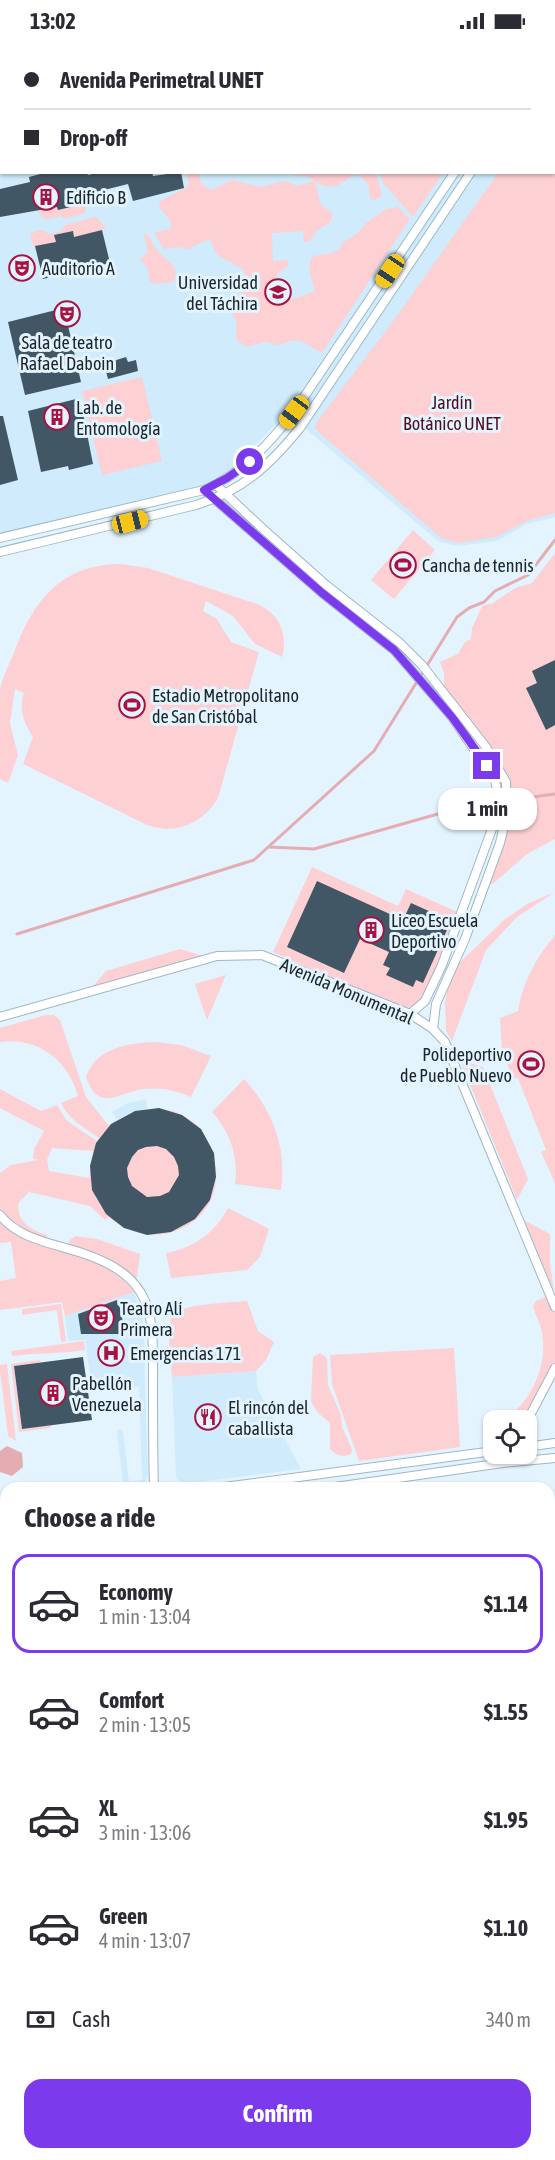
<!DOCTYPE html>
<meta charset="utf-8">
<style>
body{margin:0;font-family:"Asap Condensed",sans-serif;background:#f7f7f7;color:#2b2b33;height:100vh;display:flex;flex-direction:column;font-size:22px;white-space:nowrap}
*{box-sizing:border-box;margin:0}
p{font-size:20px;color:#7c7c81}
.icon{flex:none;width:33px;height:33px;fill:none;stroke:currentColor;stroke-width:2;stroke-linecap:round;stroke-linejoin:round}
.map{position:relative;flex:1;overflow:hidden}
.drawer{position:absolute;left:0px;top:1440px;width:555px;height:678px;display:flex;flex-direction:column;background:#fff;border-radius:18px 18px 0 0;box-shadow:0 2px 4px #0004}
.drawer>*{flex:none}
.hud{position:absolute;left:0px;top:0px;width:555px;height:132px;box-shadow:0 2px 4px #0004;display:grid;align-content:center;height:132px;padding:0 24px;background:#fff}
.fabs{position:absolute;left:483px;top:1368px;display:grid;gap:12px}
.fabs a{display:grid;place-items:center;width:54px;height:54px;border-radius:12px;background:#fff;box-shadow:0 2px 4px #0004;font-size:30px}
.end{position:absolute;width:27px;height:27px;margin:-14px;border:8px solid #7c3aed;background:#fff;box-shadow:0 0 0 3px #fff}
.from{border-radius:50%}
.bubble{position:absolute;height:42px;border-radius:18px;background:#fff;box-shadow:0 2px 4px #0004;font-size:20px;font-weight:700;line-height:42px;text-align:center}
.car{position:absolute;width:18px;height:36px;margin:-18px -9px;border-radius:8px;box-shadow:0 0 4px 2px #0007;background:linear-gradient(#f5c518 24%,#345 0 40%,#f5c518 0 76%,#345 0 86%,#f5c518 0)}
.hud b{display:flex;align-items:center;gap:21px;height:57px;font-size:22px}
.hud b+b{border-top:2px solid #e1e1e2}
.hud i{width:15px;height:15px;background:#2b2b33}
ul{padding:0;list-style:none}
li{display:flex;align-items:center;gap:18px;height:99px;margin:0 12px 9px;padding:0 12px;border:3px solid transparent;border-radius:18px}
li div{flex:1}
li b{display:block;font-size:22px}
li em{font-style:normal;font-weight:700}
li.on{border-color:#7c3aed}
li>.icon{width:54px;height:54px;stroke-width:1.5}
h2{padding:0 24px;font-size:27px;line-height:72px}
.pay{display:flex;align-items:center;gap:15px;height:66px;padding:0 24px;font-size:22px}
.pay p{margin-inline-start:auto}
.button{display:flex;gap:12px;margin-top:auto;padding:12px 24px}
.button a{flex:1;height:69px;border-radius:18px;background:#7c3aed;color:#fff;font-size:24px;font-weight:700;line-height:69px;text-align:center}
.status{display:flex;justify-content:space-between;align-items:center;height:42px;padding:0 30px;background:#fff;direction:ltr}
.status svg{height:16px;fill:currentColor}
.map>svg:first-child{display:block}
</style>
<div class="status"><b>13:02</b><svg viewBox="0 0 49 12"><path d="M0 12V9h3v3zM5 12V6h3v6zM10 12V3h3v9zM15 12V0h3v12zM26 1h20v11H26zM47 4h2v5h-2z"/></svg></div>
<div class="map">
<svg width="555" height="2118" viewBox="0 0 555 2118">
<rect width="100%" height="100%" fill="#e4f4fe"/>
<!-- built -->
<path fill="#d0ebfc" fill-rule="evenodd" d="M0 0H555V475L527 482 497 499 457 504 438 499 300 382 301 379 288 370 232 427 201 444 0 491ZM2 2H554V130H2Z
M146 1057 147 1067 131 1070 117 1078 112 1070 128 1061Z
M134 1250 143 1276 148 1433 142 1446H97L123 1441 117 1390 119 1387 123 1390 129 1440 142 1438 139 1345 92 1347 85 1298 68 1299 65 1274Z
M256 1329 258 1348 301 1427 183 1442 176 1436 172 1335Z"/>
<!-- green -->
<path fill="#fdd0d4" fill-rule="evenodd" d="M289 0H525V2Z
M555 50V471L527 479 496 495 457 501 441 496 315 387 316 381 394 278 498 131 554 130Z
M186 131H200L199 135 201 141 211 148 233 138 261 145 279 140 286 139 297 144 315 139 321 163 332 171C333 184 323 182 315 191 313 193 311 197 309 200H304L303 189 272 191 273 219 288 218V224L278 231 273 244C280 266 298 255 315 249 313 237 305 226 313 214L328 212 340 207 342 201 358 191 366 181 386 167 398 165 410 177 322 311C301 299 301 294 278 303L265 300 246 305 236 297V278L226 262 229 257C237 255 244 252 247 244 253 226 228 221 218 213 212 209 214 202 209 197L188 207 177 205 164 207 154 191 171 186V180L159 165 160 159 187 145 189 140Z
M292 131H376L382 153 374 159 370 156 368 142 358 132C346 135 340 147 326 144 313 142 310 130 295 134Z
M380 131V130L443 131 413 175 383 141Z
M87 161 84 172 64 177 61 174 46 178 37 170 57 165 59 168Z
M96 175 106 185 102 188 74 195 72 189 55 193 56 200 34 205 30 191 42 188 49 192 61 189 65 183Z
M146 191C151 196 153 203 157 208 165 218 182 224 173 240L156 242 150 240 147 225 140 218 148 210 144 192Z
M142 335 162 419 102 433 82 349Z
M413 488 435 508 394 557 371 538Z
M555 511V797L527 812 494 841 485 844 504 783 506 740 444 650V631L440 620 458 612 465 600 471 597 472 586 482 564 493 561 515 546 532 541Z
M121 522 148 526 260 563C280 573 288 593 282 615L255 602 233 574 206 559 203 569 217 577 231 600 259 610 218 756C203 782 175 793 147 783L23 722 33 695C24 681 18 667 24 651L15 647 10 681 18 713 8 741 0 737C0 709 0 679 0 650 1 637 9 623 14 611 33 559 61 522 121 522Z
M312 825 398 864 406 847 464 873 427 954 417 964 405 966 350 945 273 910Z
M555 850 517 875 486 908 452 999 446 989 445 960 451 929 505 877 529 861Z
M555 893V1141L541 1110 546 1108 518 1036 513 1037 502 1009 500 976 518 969C523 939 536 916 555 893Z
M180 907 207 915 89 949 106 929Z
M226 933 207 978 195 942Z
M46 973H54L60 978 86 1055 109 1084C207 1017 261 1167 169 1191 147 1196 125 1189 109 1175L105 1178 90 1164 29 1150 19 1160C15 1179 31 1188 47 1193L46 1198 26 1192 0 1173V1131L11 1123 38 1118 33 1117 34 1107 44 1089 0 1066V1047L41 1069 57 1063 66 1078 97 1099 99 1096C85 1086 69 1078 61 1061L78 1054C68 1018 38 995 0 1000V986ZM52 1106 93 1109 89 1136 49 1129 47 1118Z
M156 1000 181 1003 211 1014 191 1055C176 1048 160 1045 144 1047 119 1050 98 1072 86 1035 96 1005 129 1001 156 1000Z
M460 1018 483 1025 528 1137 517 1158Z
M244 1037C273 1068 287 1106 281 1148L235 1142C239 1115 230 1090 212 1070Z
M228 1166 269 1187 260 1215 247 1228 171 1236 166 1211C193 1206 215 1191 228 1166Z
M524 1178 550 1192V1221L554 1250Z
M0 1179C35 1216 101 1203 134 1250L65 1274 62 1260 0 1268V1239L16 1236 11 1200 0 1201Z
M75 1194 97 1197 140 1212 137 1236 125 1233 68 1202 70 1198Z
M550 1253 555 1265V1326L526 1378H506C531 1357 548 1326 542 1291 541 1282 535 1273 533 1264L536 1259Z
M247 1259 258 1289 274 1300 266 1318 256 1329 172 1335C171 1321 166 1285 172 1274 178 1261 232 1261 247 1259Z
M61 1262 66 1299 61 1300 57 1268 22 1273V1267Z
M84 1299 85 1308C60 1312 37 1311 12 1314L11 1309Z
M454 1306 460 1405 359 1419 332 1342 330 1313Z
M320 1311 327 1316 328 1343 341 1373 342 1385 352 1407 351 1412C342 1416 336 1413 330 1407V1381L317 1370 311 1359 313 1315Z
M39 1318 41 1320 14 1324 22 1386 52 1383 50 1386 19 1390 11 1322Z
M7 1322 16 1399 8 1394 0 1329V1323Z"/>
<!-- water -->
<path fill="#e4adb2" d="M7 1404 22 1411 23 1425 12 1434 0 1430V1409Z"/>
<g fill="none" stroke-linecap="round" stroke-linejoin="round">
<!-- stream -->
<path stroke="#e4adb2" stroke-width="3" d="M269 805 314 807 466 764 555 752
M17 892 254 818 374 709 457 575 469 566 484 560 495 549 528 533 555 498
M549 1847 555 1845"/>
</g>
<!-- building -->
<path fill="#415765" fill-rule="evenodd" d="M48 130H87L88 133 100 130H152L153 134 181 130 184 146 133 159 128 142 92 151 94 159 87 161 58 168 57 165 0 175V147L30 140 29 135Z
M102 188 110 221 43 237 35 204 56 200 54 193 73 189 74 195Z
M64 266 81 340 25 353 8 280Z
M126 315 128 320 136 318 138 329 108 337 105 325 111 324 110 320Z
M80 356 93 422 69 428 68 424 41 430 28 369Z
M0 374H3L18 438 0 443Z
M555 618V683L546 688 526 646 537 641 532 629Z
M317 839 403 878 411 861 451 879 423 941 416 938 413 945 386 933 390 926 383 923 389 910 360 897 344 931 287 905Z
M159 1066 182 1073 201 1087 214 1111 216 1135 210 1158 195 1177 171 1190 147 1193 124 1186 106 1172 92 1148 90 1124 96 1101 111 1082 135 1069ZM157 1104 166 1107 174 1115 178 1124 179 1133 169 1150 160 1154 147 1155 132 1144 128 1135 127 1126 132 1115 138 1108 146 1105Z
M117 1258 122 1272 123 1292H81L78 1272Z
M83 1315 92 1378 22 1387 14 1324Z"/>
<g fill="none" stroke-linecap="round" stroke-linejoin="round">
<!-- minor casing -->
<g stroke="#9eb7c6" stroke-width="10">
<path id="minor" d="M535 2 536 0
M549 2 550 0
M216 443 262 486 326 543 400 601 422 623 486 705 506 740 507 771 500 801 465 897 436 962 433 987
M204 448 321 550 394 608 452 675 495 738 498 753 492 787 442 923 425 959 410 972
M0 496 204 448C243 431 269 402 294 370L455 130
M0 510 196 463C243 448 269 424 300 386L471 130
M0 975 217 914 262 913 410 972 433 987 445 1000 555 1265
M0 1173C18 1197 55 1202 82 1211 158 1236 153 1276 153 1345 153 1379 153 1412 154 1446
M526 1381 555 1326
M526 1405 555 1401
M216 1446 494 1409
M328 1446 503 1421 555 1416
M0 1473H6
M0 1491 6 1490
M549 1615H555
M0 1733H6
M549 1748H555
M0 1879 6 1878
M5 1996H6
M551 2055 555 2064
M0 2114H41L51 2118
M174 2118V2112
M421 2118 437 2112"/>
</g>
<!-- minor -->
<use href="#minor" stroke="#fff" stroke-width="8"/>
</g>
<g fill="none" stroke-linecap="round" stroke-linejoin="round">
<!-- route -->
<path stroke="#7c3aed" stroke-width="8" d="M250 420 227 436 204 448 321 550 394 608 452 675 487 724"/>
</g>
<!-- icons -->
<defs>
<g id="building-ring" transform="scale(1.35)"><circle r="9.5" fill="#e4f4fe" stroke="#a81241" stroke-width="1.5"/><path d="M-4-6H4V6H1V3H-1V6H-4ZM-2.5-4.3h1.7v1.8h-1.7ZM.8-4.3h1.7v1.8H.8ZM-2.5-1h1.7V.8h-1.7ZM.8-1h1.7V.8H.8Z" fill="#a81241"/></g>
<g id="theatre-ring" transform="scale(1.35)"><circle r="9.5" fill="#e4f4fe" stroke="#a81241" stroke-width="1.5"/><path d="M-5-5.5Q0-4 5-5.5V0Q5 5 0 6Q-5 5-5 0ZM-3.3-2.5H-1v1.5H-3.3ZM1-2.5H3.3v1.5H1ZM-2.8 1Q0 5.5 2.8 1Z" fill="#a81241"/></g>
<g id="university-ring" transform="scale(1.35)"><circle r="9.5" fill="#e4f4fe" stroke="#a81241" stroke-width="1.5"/><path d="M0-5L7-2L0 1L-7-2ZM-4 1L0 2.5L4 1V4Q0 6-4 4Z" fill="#a81241"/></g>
<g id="stadium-ring" transform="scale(1.35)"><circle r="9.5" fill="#e4f4fe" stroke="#a81241" stroke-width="1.5"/><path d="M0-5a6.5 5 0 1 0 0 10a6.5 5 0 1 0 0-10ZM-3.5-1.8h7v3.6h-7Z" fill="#a81241"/></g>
<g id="hospital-ring" transform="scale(1.35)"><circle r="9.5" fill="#e4f4fe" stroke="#a81241" stroke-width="1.5"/><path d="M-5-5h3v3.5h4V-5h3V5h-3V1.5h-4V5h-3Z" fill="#a81241"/></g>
<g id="restaurant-ring" transform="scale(1.35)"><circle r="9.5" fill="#e4f4fe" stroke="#a81241" stroke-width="1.5"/><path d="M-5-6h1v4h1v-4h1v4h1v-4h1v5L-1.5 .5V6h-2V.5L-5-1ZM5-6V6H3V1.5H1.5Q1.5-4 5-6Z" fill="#a81241"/></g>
</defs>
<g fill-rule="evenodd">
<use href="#building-ring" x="46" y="155"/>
<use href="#theatre-ring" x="22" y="226"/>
<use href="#university-ring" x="278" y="250"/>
<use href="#theatre-ring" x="67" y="272"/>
<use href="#building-ring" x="57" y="375"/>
<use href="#stadium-ring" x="403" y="523"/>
<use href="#stadium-ring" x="132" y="663"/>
<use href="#building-ring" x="371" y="888"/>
<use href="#stadium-ring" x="531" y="1022"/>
<use href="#theatre-ring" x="101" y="1276"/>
<use href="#hospital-ring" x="111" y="1311"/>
<use href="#building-ring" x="53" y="1351"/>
<use href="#restaurant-ring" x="208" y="1375"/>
</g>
<g text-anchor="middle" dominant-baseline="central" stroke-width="6" stroke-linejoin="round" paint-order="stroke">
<!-- poi labels -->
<g font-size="18" fill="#1b252b" stroke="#e4f4fe" text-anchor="start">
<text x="66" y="155">Edificio B</text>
<text x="42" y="226">Auditorio A</text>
<text x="258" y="240" text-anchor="end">Universidad<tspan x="258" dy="21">del Táchira</tspan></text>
<text x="67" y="300" text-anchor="middle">Sala de teatro<tspan x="67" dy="21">Rafael Daboin</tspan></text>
<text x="76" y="365">Lab. de<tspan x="76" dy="21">Entomología</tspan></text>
<text x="422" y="523">Cancha de tennis</text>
<text x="152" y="653">Estadio Metropolitano<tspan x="152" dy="21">de San Cristóbal</tspan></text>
<text x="391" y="878">Liceo Escuela<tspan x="391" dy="21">Deportivo</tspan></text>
<text x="512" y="1012" text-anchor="end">Polideportivo<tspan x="512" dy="21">de Pueblo Nuevo</tspan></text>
<text x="120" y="1266">Teatro Alí<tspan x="120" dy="21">Primera</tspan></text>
<text x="130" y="1311">Emergencias 171</text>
<text x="72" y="1341">Pabellón<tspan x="72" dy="21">Venezuela</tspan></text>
<text x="228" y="1365">El rincón del<tspan x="228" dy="21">caballista</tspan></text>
</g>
<!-- park labels -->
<g font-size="18" fill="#500e1e" stroke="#e4f4fe">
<text x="452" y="360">Jardín<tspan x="452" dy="21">Botánico UNET</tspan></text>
</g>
<!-- street labels -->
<g font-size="18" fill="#1b252b" stroke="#e4f4fe">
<text transform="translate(347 949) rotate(23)">Avenida Monumental</text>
</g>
</g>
</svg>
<div class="fabs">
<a><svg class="icon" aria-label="locate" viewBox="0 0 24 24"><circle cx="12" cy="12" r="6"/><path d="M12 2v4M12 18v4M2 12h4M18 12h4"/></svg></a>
</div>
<i class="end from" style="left:250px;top:420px"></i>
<i class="end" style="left:487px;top:724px"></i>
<div class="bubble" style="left:438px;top:746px;width:99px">1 min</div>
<i class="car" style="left:390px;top:229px;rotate:214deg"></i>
<i class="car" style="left:294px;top:370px;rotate:217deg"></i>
<i class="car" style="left:130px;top:480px;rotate:76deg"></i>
<div class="hud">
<b><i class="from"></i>Avenida Perimetral UNET</b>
<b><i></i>Drop-off</b>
</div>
<section class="drawer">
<h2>Choose a ride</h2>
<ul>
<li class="on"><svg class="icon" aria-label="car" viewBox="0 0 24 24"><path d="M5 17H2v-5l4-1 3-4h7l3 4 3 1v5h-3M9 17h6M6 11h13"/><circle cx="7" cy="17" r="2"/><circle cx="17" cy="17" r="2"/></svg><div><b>Economy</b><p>1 min · 13:04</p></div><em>$1.14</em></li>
<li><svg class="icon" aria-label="car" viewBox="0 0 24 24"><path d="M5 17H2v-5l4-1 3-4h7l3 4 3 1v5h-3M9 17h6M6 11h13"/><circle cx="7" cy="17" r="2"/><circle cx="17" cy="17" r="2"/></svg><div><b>Comfort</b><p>2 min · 13:05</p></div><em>$1.55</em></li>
<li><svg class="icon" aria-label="car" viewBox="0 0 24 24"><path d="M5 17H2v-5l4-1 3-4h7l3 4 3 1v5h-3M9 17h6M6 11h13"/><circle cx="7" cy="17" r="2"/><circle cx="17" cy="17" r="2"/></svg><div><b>XL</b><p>3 min · 13:06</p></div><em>$1.95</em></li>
<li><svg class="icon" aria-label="car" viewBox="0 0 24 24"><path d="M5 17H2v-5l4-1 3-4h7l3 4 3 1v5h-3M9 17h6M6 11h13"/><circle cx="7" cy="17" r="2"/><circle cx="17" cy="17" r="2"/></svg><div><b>Green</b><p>4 min · 13:07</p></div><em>$1.10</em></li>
</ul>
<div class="pay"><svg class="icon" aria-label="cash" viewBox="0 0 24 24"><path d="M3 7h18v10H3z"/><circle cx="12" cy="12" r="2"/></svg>Cash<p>340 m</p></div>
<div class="button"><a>Confirm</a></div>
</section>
</div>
